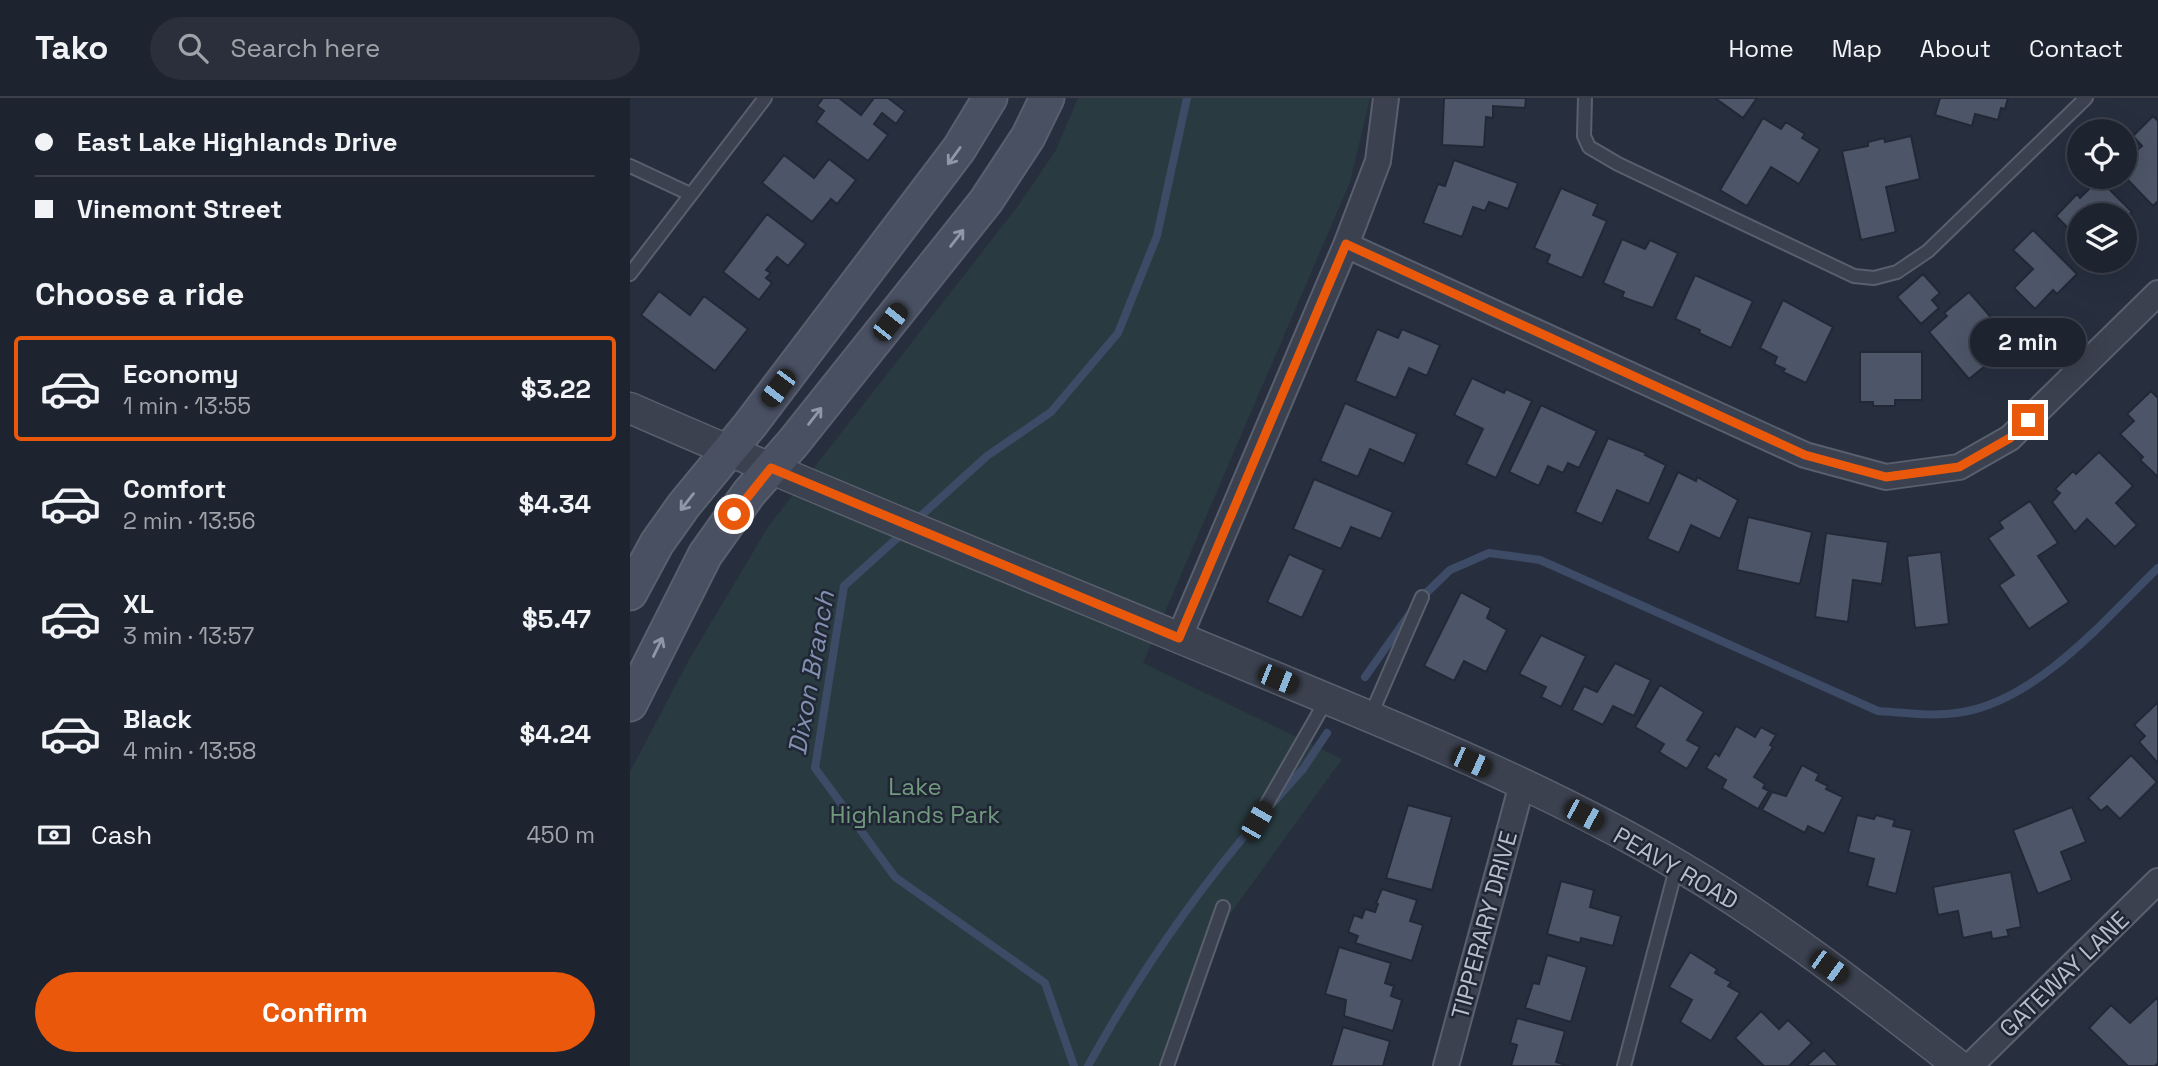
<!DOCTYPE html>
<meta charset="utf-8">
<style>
body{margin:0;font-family:"Space Grotesk",sans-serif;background:#2a2f3b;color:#f1f3f6;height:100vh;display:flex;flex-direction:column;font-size:26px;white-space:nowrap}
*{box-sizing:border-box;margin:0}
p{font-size:23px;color:#a0a4aa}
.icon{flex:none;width:38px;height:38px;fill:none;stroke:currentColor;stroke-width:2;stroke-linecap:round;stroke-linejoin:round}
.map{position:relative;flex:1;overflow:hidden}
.sheet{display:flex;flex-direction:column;background:#1d232f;width:630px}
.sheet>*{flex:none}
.hud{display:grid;align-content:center;height:154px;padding:0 35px;background:#1d232f}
.fabs{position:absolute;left:1437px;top:21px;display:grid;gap:14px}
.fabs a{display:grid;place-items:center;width:70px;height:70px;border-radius:50%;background:#1d232f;box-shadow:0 7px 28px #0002,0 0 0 2px #3b404b;font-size:35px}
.end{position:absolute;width:32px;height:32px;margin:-16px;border:9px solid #ea580c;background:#fff;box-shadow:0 0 0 4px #fff}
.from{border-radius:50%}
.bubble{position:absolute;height:49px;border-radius:24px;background:#1d232f;box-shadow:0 7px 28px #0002,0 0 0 2px #3b404b;font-size:23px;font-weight:600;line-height:49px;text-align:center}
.car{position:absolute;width:21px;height:42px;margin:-21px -10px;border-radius:9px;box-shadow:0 0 5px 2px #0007;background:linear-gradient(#222 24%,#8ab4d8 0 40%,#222 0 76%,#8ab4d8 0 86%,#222 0)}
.hud b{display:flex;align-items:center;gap:24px;height:66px;font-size:26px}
.hud b+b{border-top:2px solid #3b404b}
.hud i{width:18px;height:18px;background:#f1f3f6}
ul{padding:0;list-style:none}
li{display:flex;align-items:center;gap:21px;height:105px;margin:0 14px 10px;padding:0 21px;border:4px solid transparent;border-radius:7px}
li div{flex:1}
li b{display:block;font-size:26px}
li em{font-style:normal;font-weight:600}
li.on{border-color:#ea580c}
li>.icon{width:63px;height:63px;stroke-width:1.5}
h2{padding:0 35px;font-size:32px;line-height:84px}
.pay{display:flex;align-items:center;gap:18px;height:77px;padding:0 35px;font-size:26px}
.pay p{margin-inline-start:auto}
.cta{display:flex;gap:14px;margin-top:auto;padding:14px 35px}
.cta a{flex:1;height:80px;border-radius:42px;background:#ea580c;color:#fff;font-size:28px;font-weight:600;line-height:80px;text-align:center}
header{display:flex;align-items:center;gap:42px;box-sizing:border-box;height:98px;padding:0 35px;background:#1d232f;border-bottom:2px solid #3b404b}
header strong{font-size:33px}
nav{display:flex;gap:38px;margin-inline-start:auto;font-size:24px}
.search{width:490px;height:63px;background:#2a2f3b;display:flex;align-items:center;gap:18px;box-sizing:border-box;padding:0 24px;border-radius:38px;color:#a0a4aa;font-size:26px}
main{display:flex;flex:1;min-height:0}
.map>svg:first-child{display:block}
</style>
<header>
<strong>Tako</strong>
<div class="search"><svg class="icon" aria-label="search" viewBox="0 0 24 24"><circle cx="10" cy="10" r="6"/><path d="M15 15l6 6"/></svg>Search here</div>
<nav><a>Home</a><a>Map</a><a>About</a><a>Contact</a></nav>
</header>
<main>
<section class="sheet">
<div class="hud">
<b><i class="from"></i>East Lake Highlands Drive</b>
<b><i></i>Vinemont Street</b>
</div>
<h2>Choose a ride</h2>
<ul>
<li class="on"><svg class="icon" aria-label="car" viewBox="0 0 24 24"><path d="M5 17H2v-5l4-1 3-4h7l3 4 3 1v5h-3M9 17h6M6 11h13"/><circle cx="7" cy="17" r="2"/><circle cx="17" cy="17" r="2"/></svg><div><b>Economy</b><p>1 min · 13:55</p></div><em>$3.22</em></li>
<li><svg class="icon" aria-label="car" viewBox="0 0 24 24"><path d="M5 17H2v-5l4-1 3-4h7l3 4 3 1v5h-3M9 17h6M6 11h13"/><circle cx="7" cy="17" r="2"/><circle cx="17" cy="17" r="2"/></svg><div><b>Comfort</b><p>2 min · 13:56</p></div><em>$4.34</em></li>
<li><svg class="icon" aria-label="car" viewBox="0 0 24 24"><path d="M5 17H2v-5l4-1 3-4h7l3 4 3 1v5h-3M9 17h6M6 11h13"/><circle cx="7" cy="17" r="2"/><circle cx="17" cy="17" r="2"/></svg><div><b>XL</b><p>3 min · 13:57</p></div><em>$5.47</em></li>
<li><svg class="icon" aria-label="car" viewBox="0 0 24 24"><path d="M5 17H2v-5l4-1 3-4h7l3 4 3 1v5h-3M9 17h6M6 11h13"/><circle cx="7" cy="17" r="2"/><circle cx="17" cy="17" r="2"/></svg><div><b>Black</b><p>4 min · 13:58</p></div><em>$4.24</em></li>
</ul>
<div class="pay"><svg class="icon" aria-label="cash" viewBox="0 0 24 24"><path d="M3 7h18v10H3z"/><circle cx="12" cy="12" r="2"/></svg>Cash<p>450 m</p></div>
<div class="cta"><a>Confirm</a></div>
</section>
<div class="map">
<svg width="1528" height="968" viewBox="0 0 1528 968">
<rect width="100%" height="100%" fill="#272f3f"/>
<!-- green -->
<path fill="#293b40" d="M448 0H740L720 84 513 565 712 661 600 816 541 966 542 968H0V674L59 562 138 429 388 108 426 52Z"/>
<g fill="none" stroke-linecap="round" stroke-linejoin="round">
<!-- stream -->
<path stroke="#3e4b67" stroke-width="8" d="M284 424 357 358 421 314 488 235 527 138 557 0
M275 433 214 488 185 670 265 779 415 885 444 968
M790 501 820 472 859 455 910 462 1248 613C1277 615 1305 619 1333 614 1410 600 1475 521 1528 470
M735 579 781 514
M641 707 673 671 697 635
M458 968C507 879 564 796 630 720"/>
</g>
<!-- building -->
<path fill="#4d5668" stroke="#222836" stroke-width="2" d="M193 0H209L231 17 244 0H258L275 13 266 26 252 15 244 26 258 37 238 63 186 24 194 13 187 8Z
M814 0H896L895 10 863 8V20L856 19 854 49 812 47Z
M1085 0H1127L1113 20Z
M1310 0H1378L1375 11 1371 10 1368 22 1345 16 1342 28 1305 17Z
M1523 18 1528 23V103L1523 108 1494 78V64L1512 48 1503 38Z
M1133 20 1151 31 1156 24 1175 36 1172 40 1190 51 1169 86 1141 69 1117 108 1090 92Z
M1281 38 1290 81 1256 89 1266 134 1231 142 1212 53 1238 48V44L1254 40 1255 44Z
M154 57 184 80 199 61 226 82 207 106 201 101 182 124 132 85Z
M824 62 888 85 878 111 859 104 855 113 843 109 832 139 793 125 808 86 815 88Z
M1469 81 1502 114 1494 121V117H1449V141L1426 118 1447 96 1450 100Z
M931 90 968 106 963 117 977 123 952 180 917 165 920 157 904 150Z
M137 116 176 146 158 168 147 159 136 172 141 175 136 180 142 185 129 202 93 174Z
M1403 132 1447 176 1427 196 1423 192 1405 211 1384 190 1403 171 1383 152Z
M992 141 1015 151 1020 142 1048 155 1023 210 992 199 994 194 973 185Z
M1293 176 1310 195 1302 202 1309 210 1291 226 1267 199Z
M1065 177 1123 203 1101 250 1069 235 1070 232 1045 221Z
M29 193 60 217 74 198 118 231 85 273 11 217Z
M1339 194 1379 240 1356 260 1360 264 1339 281 1299 234 1317 218 1314 215Z
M1153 202 1203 229 1176 285 1153 274 1155 271 1144 266 1147 259 1130 250Z
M747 231 768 240 772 231 810 247 797 278 779 270 766 300 725 283Z
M1230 254H1292V302H1265V308H1243V304H1230Z
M842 280 874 295 876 291 902 303 866 380 836 366 853 331 824 317Z
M1521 293 1528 300V379L1510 362 1513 359 1490 336 1504 323 1497 316Z
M715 305 787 336 774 366 740 351 728 379 690 363Z
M911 307 967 333 949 370 938 365 933 375 918 368 909 388 879 374Z
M978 340 1016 355 1015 357 1036 367 1019 406 987 392 972 426 945 414Z
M1469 354 1503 388 1486 405 1507 427 1485 449 1457 421 1445 434 1422 404 1430 395 1425 391 1443 373 1446 376Z
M1048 374 1066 383 1067 379 1108 402 1090 441 1061 427 1049 455 1017 441Z
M684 381 763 414 751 441 721 429 711 451 663 431Z
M1400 403 1428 445 1408 458 1439 504 1399 531 1369 487 1384 477 1358 440 1373 430 1369 424Z
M1118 419 1182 434 1170 486 1107 472Z
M1196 435 1258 444 1252 486 1223 482 1218 524 1185 519Z
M1311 454 1319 526 1285 530 1277 458Z
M659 456 694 472 672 520 637 504Z
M831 494 861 510 857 520 877 532 856 574 834 563 824 583 794 568Z
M911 537 956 558 931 609 911 599 916 589 889 576Z
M985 565 1021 582 1004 618 983 608 973 627 942 612 954 588 967 594Z
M1030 587 1074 614 1057 642 1070 649 1057 671 1029 654 1034 646 1005 629Z
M1528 604V665L1509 644 1515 638 1504 627Z
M1106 628 1125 639 1131 629 1146 637 1140 647 1143 649 1124 679 1135 686 1133 690 1139 693 1128 711 1092 690 1096 682 1076 670 1085 655 1089 658Z
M1501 657 1527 684 1490 721 1477 708 1471 713 1458 700Z
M1172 667 1189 676 1186 682 1198 688 1196 691 1213 699 1194 736 1178 728 1175 735 1132 712 1142 694 1156 698Z
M778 707 822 719 802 792 756 780Z
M1442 709 1456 744 1431 754 1442 782 1408 796 1383 732Z
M1227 717 1244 721 1246 717 1265 722 1263 728 1282 732 1266 796 1237 788 1244 761 1218 754Z
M1381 774 1391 829 1377 832 1379 838 1362 841 1361 834 1333 840 1328 813 1308 817 1303 789Z
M931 783 964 792 960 809 991 818 983 848 951 840 950 845 917 836Z
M752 791 787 802 780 823 793 827 782 863 725 845 728 838 718 834 724 817 732 820 735 811 745 814 748 806 746 805Z
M709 849 761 865 755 885 764 888 761 898 772 902 763 933 714 918 716 902 695 896Z
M1060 854 1087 871 1085 875 1101 884 1098 888 1110 895 1081 943 1050 924 1062 902 1039 889Z
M917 857 957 869 941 924 895 910 903 885 909 886Z
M1528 899V965L1525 968H1498L1459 930 1481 907 1500 925Z
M1131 913 1149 931 1158 922 1182 945 1159 968H1134L1105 940Z
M887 920 935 933 926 964 939 968H881L887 947 880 945Z
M713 929 760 943 753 968H701Z
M1194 952 1209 968H1176Z"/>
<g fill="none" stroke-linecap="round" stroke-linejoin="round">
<!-- service casing -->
<g stroke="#595f6d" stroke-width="16">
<path id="service" d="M955 0 954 38 959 49 988 66 1224 178 1244 180 1267 174 1298 153 1456 0
M0 68 60 96
M0 176 135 0
M740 619 792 499
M627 723 697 601
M537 968 593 809
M994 968 1047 767"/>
</g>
<!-- minor casing -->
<g stroke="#595f6d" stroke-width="28">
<path id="minor" d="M716 147 1175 357 1256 379 1329 369 1380 340 1528 195
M549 540 716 147 748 63 756 0
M816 968 892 686
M1340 968 1528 783"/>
</g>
<!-- tertiary casing -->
<g stroke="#595f6d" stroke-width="33">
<path id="tertiary" d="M0 310C199 397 400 478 601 561 752 624 907 684 1049 768 1148 826 1238 897 1329 968"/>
</g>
<!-- secondary casing -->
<g stroke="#595f6d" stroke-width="37">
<path id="secondary" d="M0 495 27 445 54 407 120 327 329 51 360 0
M0 606 75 457 119 395 163 345 356 103 398 39 417 0"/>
</g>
<!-- service -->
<use href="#service" stroke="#3b414f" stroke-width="12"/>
<!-- minor -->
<use href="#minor" stroke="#3b414f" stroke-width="24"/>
<!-- tertiary -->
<use href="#tertiary" stroke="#3b414f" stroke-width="30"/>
<!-- secondary -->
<use href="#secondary" stroke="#495062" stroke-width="33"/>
</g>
<!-- one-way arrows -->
<defs><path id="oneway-shaft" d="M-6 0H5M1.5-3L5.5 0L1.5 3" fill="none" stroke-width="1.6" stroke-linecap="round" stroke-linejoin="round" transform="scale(1.75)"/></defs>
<g stroke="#9097a6">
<use href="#oneway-shaft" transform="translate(324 58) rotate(126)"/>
<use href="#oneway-shaft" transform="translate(327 140) rotate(-52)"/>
<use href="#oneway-shaft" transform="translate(185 318) rotate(-52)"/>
<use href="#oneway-shaft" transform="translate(57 404) rotate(128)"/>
<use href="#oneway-shaft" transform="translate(28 549) rotate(-64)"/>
</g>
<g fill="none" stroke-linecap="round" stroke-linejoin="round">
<!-- route -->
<path stroke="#ea580c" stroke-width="9" d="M104 416 141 370 549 540 716 146 1175 357 1256 379 1329 369 1380 340 1398 322"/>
</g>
<g text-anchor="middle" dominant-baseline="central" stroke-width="5" stroke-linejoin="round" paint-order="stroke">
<!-- park labels -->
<g font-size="24" fill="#70997d" stroke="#202634">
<text x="285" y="688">Lake<tspan x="285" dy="28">Highlands Park</tspan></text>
</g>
<!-- street labels -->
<g font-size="24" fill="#b7bdca" stroke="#202634">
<text transform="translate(1046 770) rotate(30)">PEAVY ROAD</text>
<text transform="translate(854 827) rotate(-75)">TIPPERARY DRIVE</text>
<text transform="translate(1434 876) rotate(-44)">GATEWAY LANE</text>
</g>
<!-- water labels -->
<g font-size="26" font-style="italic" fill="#8190af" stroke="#202634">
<text transform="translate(181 575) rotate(-80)">Dixon Branch</text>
</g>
</g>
</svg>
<div class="fabs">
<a><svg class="icon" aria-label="locate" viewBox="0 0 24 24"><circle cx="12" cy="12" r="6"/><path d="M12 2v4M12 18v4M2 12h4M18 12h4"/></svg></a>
<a><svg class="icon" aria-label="layers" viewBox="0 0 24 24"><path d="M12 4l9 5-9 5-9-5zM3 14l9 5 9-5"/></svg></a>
</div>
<i class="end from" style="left:104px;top:416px"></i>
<i class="end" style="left:1398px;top:322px"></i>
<div class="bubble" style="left:1340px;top:220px;width:116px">2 min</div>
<i class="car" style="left:260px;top:224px;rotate:38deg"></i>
<i class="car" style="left:148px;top:290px;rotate:217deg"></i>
<i class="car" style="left:648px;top:581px;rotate:112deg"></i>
<i class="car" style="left:841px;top:664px;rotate:114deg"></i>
<i class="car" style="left:954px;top:717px;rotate:118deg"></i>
<i class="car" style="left:627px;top:723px;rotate:30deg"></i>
<i class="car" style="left:1199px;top:869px;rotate:126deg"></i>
</div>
</main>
